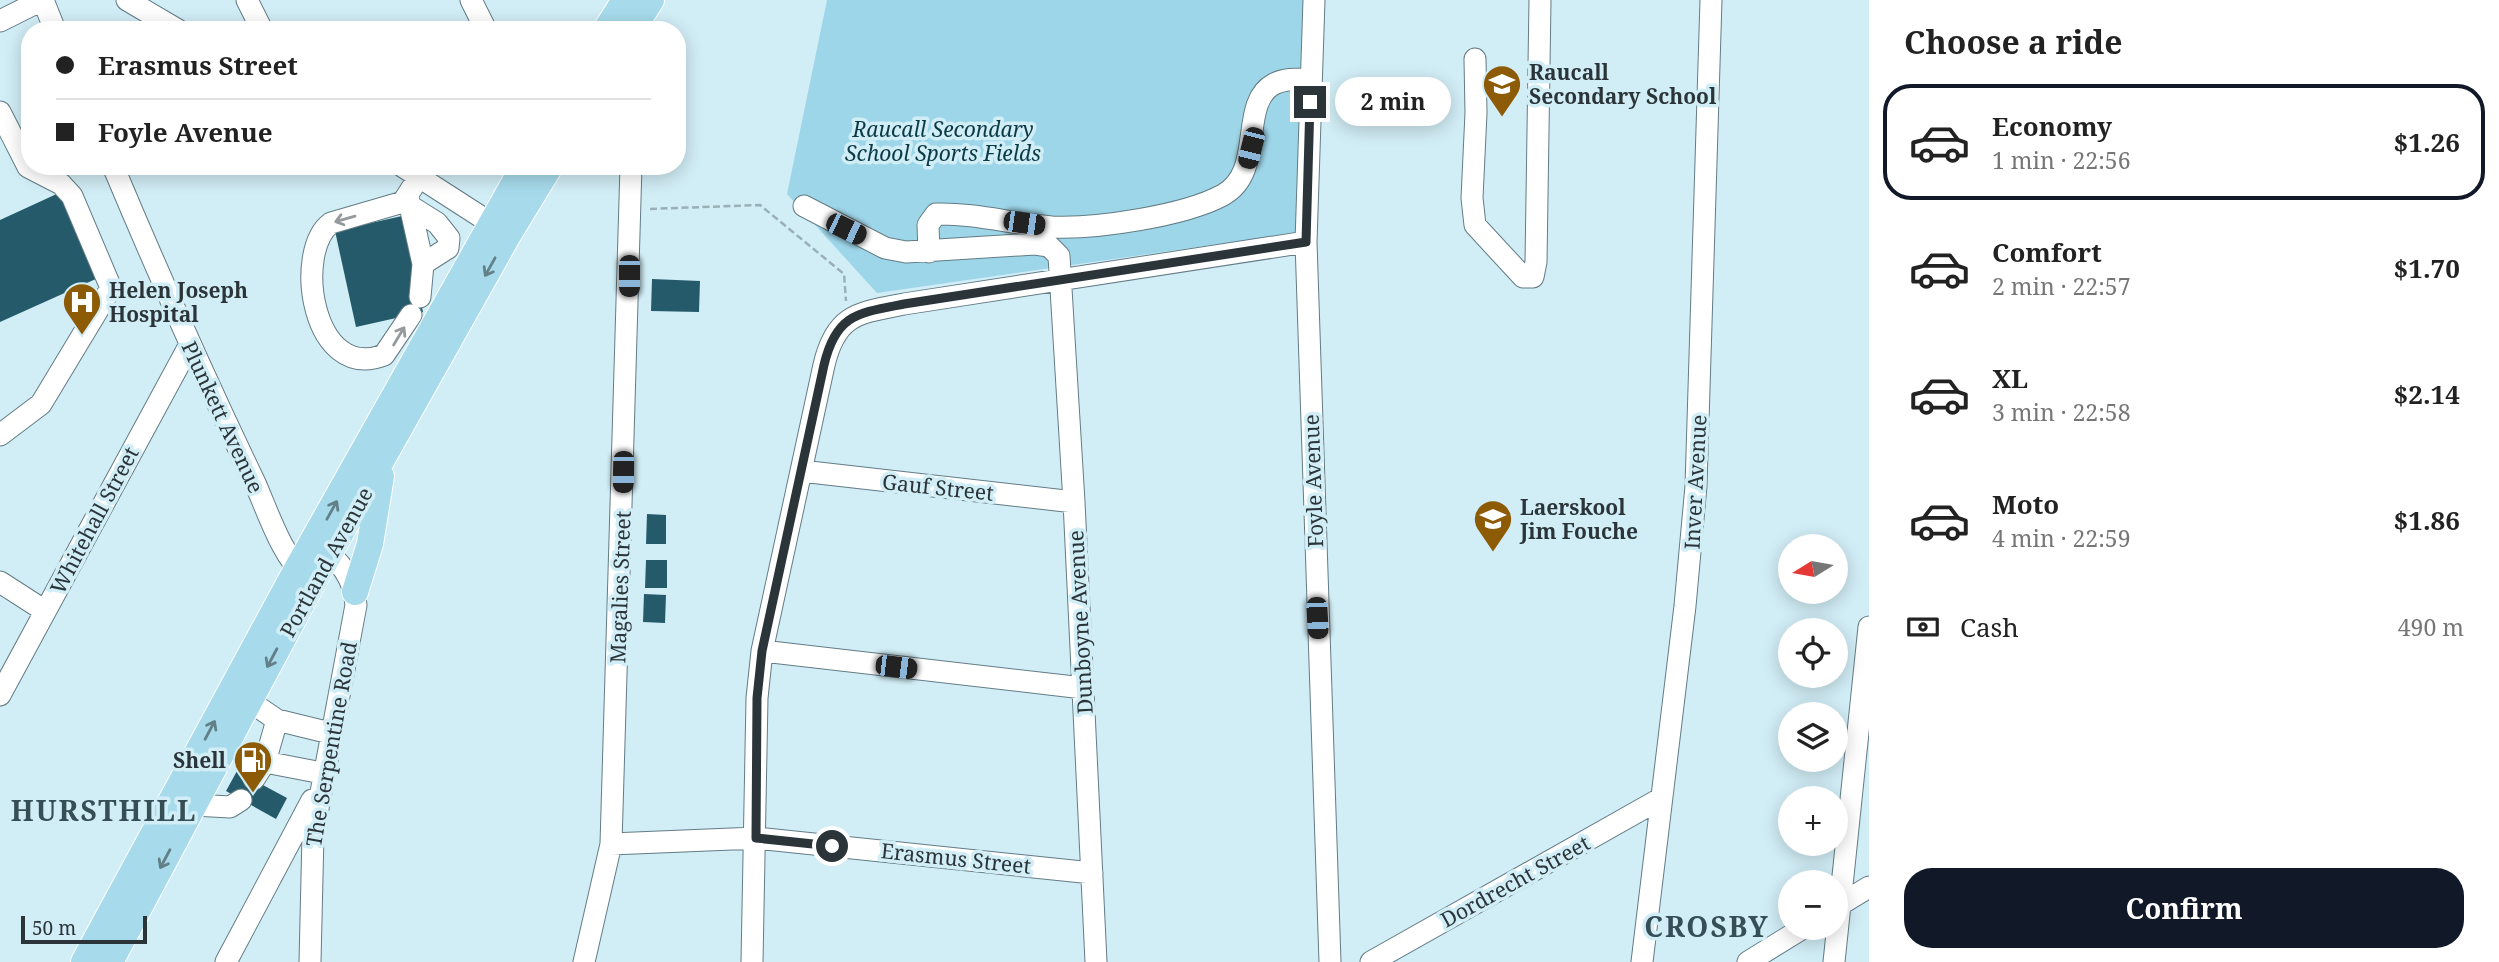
<!DOCTYPE html>
<meta charset="utf-8">
<style>
body{margin:0;font-family:"Noto Serif",serif;background:#f6f6f6;color:#222;height:100vh;display:flex;flex-direction:column;font-size:26px;white-space:nowrap}
*{box-sizing:border-box;margin:0}
p{font-size:23px;color:#767676}
.icon{flex:none;width:38px;height:38px;fill:none;stroke:currentColor;stroke-width:2;stroke-linecap:round;stroke-linejoin:round}
.map{position:relative;flex:1;overflow:hidden}
.panel{display:flex;flex-direction:column;background:#fff;width:630px}
.panel>*{flex:none}
.top-card{position:absolute;left:21px;top:21px;width:665px;height:154px;border-radius:28px;box-shadow:0 4px 18px #0003;display:grid;align-content:center;height:154px;padding:0 35px;background:#fff}
.needle{width:46px;rotate:259deg}
.buttons{position:absolute;left:1778px;top:534px;display:grid;gap:14px}
.buttons a{display:grid;place-items:center;width:70px;height:70px;border-radius:50%;background:#fff;box-shadow:0 4px 18px #0003;font-size:35px}
.scale{position:absolute;left:21px;bottom:18px;width:126px;box-sizing:border-box;padding-left:7px;border:4px solid #2b3539;border-top:0;font-size:19px;line-height:24px;white-space:nowrap;color:#2b3539;-webkit-text-stroke:5px #d1edf6;paint-order:stroke}
.end{position:absolute;width:32px;height:32px;margin:-16px;border:9px solid #2b3539;background:#fff;box-shadow:0 0 0 4px #fff}
.from{border-radius:50%}
.bubble{position:absolute;height:49px;border-radius:24px;background:#fff;box-shadow:0 4px 18px #0003;font-size:23px;font-weight:700;line-height:49px;text-align:center}
.car{position:absolute;width:21px;height:42px;margin:-21px -10px;border-radius:9px;box-shadow:0 0 5px 2px #0007;background:linear-gradient(#222 24%,#8ab4d8 0 40%,#222 0 76%,#8ab4d8 0 86%,#222 0)}
.top-card b{display:flex;align-items:center;gap:24px;height:66px;font-size:26px}
.top-card b+b{border-top:2px solid #e0e0e0}
.top-card i{width:18px;height:18px;background:#222}
ul{padding:0;list-style:none}
li{display:flex;align-items:center;gap:21px;height:116px;margin:0 14px 10px;padding:0 21px;border:4px solid transparent;border-radius:28px}
li div{flex:1}
li b{display:block;font-size:26px}
li em{font-style:normal;font-weight:700}
li.on{border-color:#111827}
li>.icon{width:63px;height:63px;stroke-width:1.5}
h2{padding:0 35px;font-size:32px;line-height:84px}
.pay{display:flex;align-items:center;gap:18px;height:77px;padding:0 35px;font-size:26px}
.pay p{margin-inline-start:auto}
.primary-button{display:flex;gap:14px;margin-top:auto;padding:14px 35px}
.primary-button a{flex:1;height:80px;border-radius:28px;background:#111827;color:#fff;font-size:28px;font-weight:700;line-height:80px;text-align:center}
main{display:flex;flex:1;min-height:0}
.map>svg:first-child{display:block}
</style>
<main>
<div class="map">
<svg width="1869" height="962" viewBox="0 0 1869 962">
<rect width="100%" height="100%" fill="#d1edf6"/>
<!-- green -->
<path fill="#9ed6e9" d="M827 0H1310L1295 233 877 293 787 194Z"/>
<!-- building -->
<path fill="#255a6a" d="M61 192 98 278 0 322V220Z
M402 216 423 312 356 327 335 231Z
M652 279 700 281 699 312 651 311Z
M647 514 666 515V544H646Z
M646 560H667V588H645Z
M644 594 666 595 665 623 643 622Z
M237 771 287 798 276 819 226 791Z"/>
<g fill="none" stroke-linecap="round" stroke-linejoin="round">
<!-- minor casing -->
<g stroke="#637c85" stroke-width="23">
<path id="minor" d="M43 0 55 30
M127 0 178 30
M247 0 262 30
M471 0 486 30
M1314 0 1306 242 1330 962
M0 21 42 0
M1475 59 1476 113 1472 198 1475 225 1523 277H1533L1536 262 1540 0
M0 112 28 167 61 184 72 196 111 288 41 404 0 435
M113 166C158 273 205 379 255 483 267 510 283 559 306 576
M402 166 503 231
M408 197 423 264 420 297
M410 206 437 223 449 238 448 248 423 264
M804 206 885 248 906 252 1035 244 1049 246 1059 256 1074 502 1096 962
M929 252 928 225 936 214C975 213 1013 224 1052 227 1096 229 1184 216 1223 195 1266 171 1238 103 1274 84 1285 78 1299 79 1311 79
M411 315 384 355C312 383 293 251 331 223L403 202 419 177
M801 471 1074 502
M0 582 45 611
M762 651 1083 688
M0 695 189 346
M249 701 277 720 265 762 254 779
M277 720 330 733
M265 762 322 773
M194 805 230 807 241 800
M611 844 756 838 1092 873
M1836 907 1869 887
M226 962 312 800
M310 962 313 835 356 605C354 578 340 560 318 545
M584 962 611 844 631 166
M752 962 757 698 762 651 824 365C836 314 858 313 904 304L1306 242
M1371 962 1660 799
M1642 962 1685 606 1696 486 1711 0
M1748 962 1803 928
M1834 962 1869 627"/>
</g>
<!-- major casing -->
<g stroke="#fff" stroke-width="28">
<path id="major" d="M606 30 625 0
M632 30 651 0
M355 592 370 544 381 476
M84 962 297 569 524 166
M110 962 313 582 508 235 550 166"/>
</g>
<!-- path -->
<path stroke="#9ab0b7" stroke-width="2.5" stroke-dasharray="7 3.5" stroke-linecap="butt" d="M650 209 760 205 844 274 846 301"/>
<!-- minor -->
<use href="#minor" stroke="#fff" stroke-width="21"/>
<!-- major -->
<use href="#major" stroke="#a7dbeb" stroke-width="26"/>
</g>
<!-- one-way arrows -->
<defs><path id="oneway-shaft" d="M-6 0H5M1.5-3L5.5 0L1.5 3" fill="none" stroke-width="1.6" stroke-linecap="round" stroke-linejoin="round" transform="scale(1.75)"/></defs>
<g stroke="#959a9c">
<use href="#oneway-shaft" transform="translate(345 219) rotate(164)"/>
<use href="#oneway-shaft" transform="translate(399 336) rotate(-59)"/>
</g>
<g stroke="#638089">
<use href="#oneway-shaft" transform="translate(490 267) rotate(119)"/>
<use href="#oneway-shaft" transform="translate(332 510) rotate(-61)"/>
<use href="#oneway-shaft" transform="translate(272 658) rotate(118)"/>
<use href="#oneway-shaft" transform="translate(210 730) rotate(-62)"/>
<use href="#oneway-shaft" transform="translate(165 859) rotate(118)"/>
</g>
<g fill="none" stroke-linecap="round" stroke-linejoin="round">
<!-- route -->
<path stroke="#2b3539" stroke-width="9" d="M832 846 756 838 757 698 762 651 824 365C836 314 858 313 904 304L1306 242 1310 102"/>
</g>
<!-- icons -->
<defs>
<g id="school-pin" transform="scale(2.0125)"><path d="M0 17L-7.5 6A9.5 9.5 0 1 1 7.5 6Z" fill="#8d5a06" stroke="#d1edf6"/><path d="M0-5L7-2L0 1L-7-2ZM-4 1L0 2.5L4 1V4Q0 6-4 4Z" fill="#fff"/></g>
<g id="hospital-pin" transform="scale(2.0125)"><path d="M0 17L-7.5 6A9.5 9.5 0 1 1 7.5 6Z" fill="#8d5a06" stroke="#d1edf6"/><path d="M-5-5h3v3.5h4V-5h3V5h-3V1.5h-4V5h-3Z" fill="#fff"/></g>
<g id="fuel-pin" transform="scale(2.0125)"><path d="M0 17L-7.5 6A9.5 9.5 0 1 1 7.5 6Z" fill="#8d5a06" stroke="#d1edf6"/><path d="M-5.5-6h7V0h2V4h1.3V-2.5L3-4.5l.8-.8L6-3V5H2.5V1h-1V6h-7ZM-4.2-4.7v3.2H.2V-4.7Z" fill="#fff"/></g>
</defs>
<g fill-rule="evenodd">
<use href="#school-pin" x="1502" y="84"/>
<use href="#hospital-pin" x="82" y="302"/>
<use href="#school-pin" x="1493" y="519"/>
<use href="#fuel-pin" x="253" y="760"/>
</g>
<g text-anchor="middle" dominant-baseline="central" stroke-width="7" stroke-linejoin="round" paint-order="stroke">
<!-- poi labels -->
<g font-size="21" font-weight="bold" fill="#2b3539" stroke="#d1edf6" text-anchor="start">
<text x="1529" y="72">Raucall<tspan x="1529" dy="24">Secondary School</tspan></text>
<text x="109" y="290">Helen Joseph<tspan x="109" dy="24">Hospital</tspan></text>
<text x="1520" y="507">Laerskool<tspan x="1520" dy="24">Jim Fouche</tspan></text>
<text x="226" y="760" text-anchor="end">Shell</text>
</g>
<!-- park labels -->
<g font-size="21" font-style="italic" fill="#0b3a47" stroke="#d1edf6">
<text x="943" y="129">Raucall Secondary<tspan x="943" dy="24">School Sports Fields</tspan></text>
</g>
<!-- street labels -->
<g font-size="21" fill="#2b3539" stroke="#d1edf6">
<text transform="translate(223 417) rotate(65)">Plunkett Avenue</text>
<text transform="translate(1313 481) rotate(-92)">Foyle Avenue</text>
<text transform="translate(1695 482) rotate(-87)">Inver Avenue</text>
<text transform="translate(938 487) rotate(6)">Gauf Street</text>
<text transform="translate(94 520) rotate(-62)">Whitehall Street</text>
<text transform="translate(326 562) rotate(-61)">Portland Avenue</text>
<text transform="translate(620 587) rotate(-88)">Magalies Street</text>
<text transform="translate(1080 622) rotate(-93)">Dunboyne Avenue</text>
<text transform="translate(331 744) rotate(-80)">The Serpentine Road</text>
<text transform="translate(956 858) rotate(6)">Erasmus Street</text>
<text transform="translate(1515 881) rotate(-29)">Dordrecht Street</text>
</g>
<!-- district labels -->
<g font-size="28" font-weight="bold" letter-spacing="2" fill="#364e56" stroke="#d1edf6">
<text x="104" y="810">HURSTHILL</text>
<text x="1707" y="926">CROSBY</text>
</g>
</g>
</svg>
<div class="buttons">
<a><svg class="needle" viewBox="-14 -14 28 28"><path d="M0-13l5 13h-10z" fill="#e53935"/><path d="M0 13l5-13h-10z" fill="#767676"/></svg></a>
<a><svg class="icon" aria-label="locate" viewBox="0 0 24 24"><circle cx="12" cy="12" r="6"/><path d="M12 2v4M12 18v4M2 12h4M18 12h4"/></svg></a>
<a><svg class="icon" aria-label="layers" viewBox="0 0 24 24"><path d="M12 4l9 5-9 5-9-5zM3 14l9 5 9-5"/></svg></a>
<a>+</a>
<a>−</a>
</div>
<div class="scale">50 m</div>
<i class="end from" style="left:832px;top:846px"></i>
<i class="end" style="left:1310px;top:102px"></i>
<div class="bubble" style="left:1335px;top:77px;width:116px">2 min</div>
<i class="car" style="left:1251px;top:148px;rotate:194deg"></i>
<i class="car" style="left:1024px;top:223px;rotate:98deg"></i>
<i class="car" style="left:846px;top:229px;rotate:116deg"></i>
<i class="car" style="left:629px;top:276px;rotate:180deg"></i>
<i class="car" style="left:623px;top:472px;rotate:181deg"></i>
<i class="car" style="left:1317px;top:618px;rotate:177deg"></i>
<i class="car" style="left:896px;top:667px;rotate:97deg"></i>
<div class="top-card">
<b><i class="from"></i>Erasmus Street</b>
<b><i></i>Foyle Avenue</b>
</div>
</div>
<section class="panel">
<h2>Choose a ride</h2>
<ul>
<li class="on"><svg class="icon" aria-label="car" viewBox="0 0 24 24"><path d="M5 17H2v-5l4-1 3-4h7l3 4 3 1v5h-3M9 17h6M6 11h13"/><circle cx="7" cy="17" r="2"/><circle cx="17" cy="17" r="2"/></svg><div><b>Economy</b><p>1 min · 22:56</p></div><em>$1.26</em></li>
<li><svg class="icon" aria-label="car" viewBox="0 0 24 24"><path d="M5 17H2v-5l4-1 3-4h7l3 4 3 1v5h-3M9 17h6M6 11h13"/><circle cx="7" cy="17" r="2"/><circle cx="17" cy="17" r="2"/></svg><div><b>Comfort</b><p>2 min · 22:57</p></div><em>$1.70</em></li>
<li><svg class="icon" aria-label="car" viewBox="0 0 24 24"><path d="M5 17H2v-5l4-1 3-4h7l3 4 3 1v5h-3M9 17h6M6 11h13"/><circle cx="7" cy="17" r="2"/><circle cx="17" cy="17" r="2"/></svg><div><b>XL</b><p>3 min · 22:58</p></div><em>$2.14</em></li>
<li><svg class="icon" aria-label="car" viewBox="0 0 24 24"><path d="M5 17H2v-5l4-1 3-4h7l3 4 3 1v5h-3M9 17h6M6 11h13"/><circle cx="7" cy="17" r="2"/><circle cx="17" cy="17" r="2"/></svg><div><b>Moto</b><p>4 min · 22:59</p></div><em>$1.86</em></li>
</ul>
<div class="pay"><svg class="icon" aria-label="cash" viewBox="0 0 24 24"><path d="M3 7h18v10H3z"/><circle cx="12" cy="12" r="2"/></svg>Cash<p>490 m</p></div>
<div class="primary-button"><a>Confirm</a></div>
</section>
</main>
